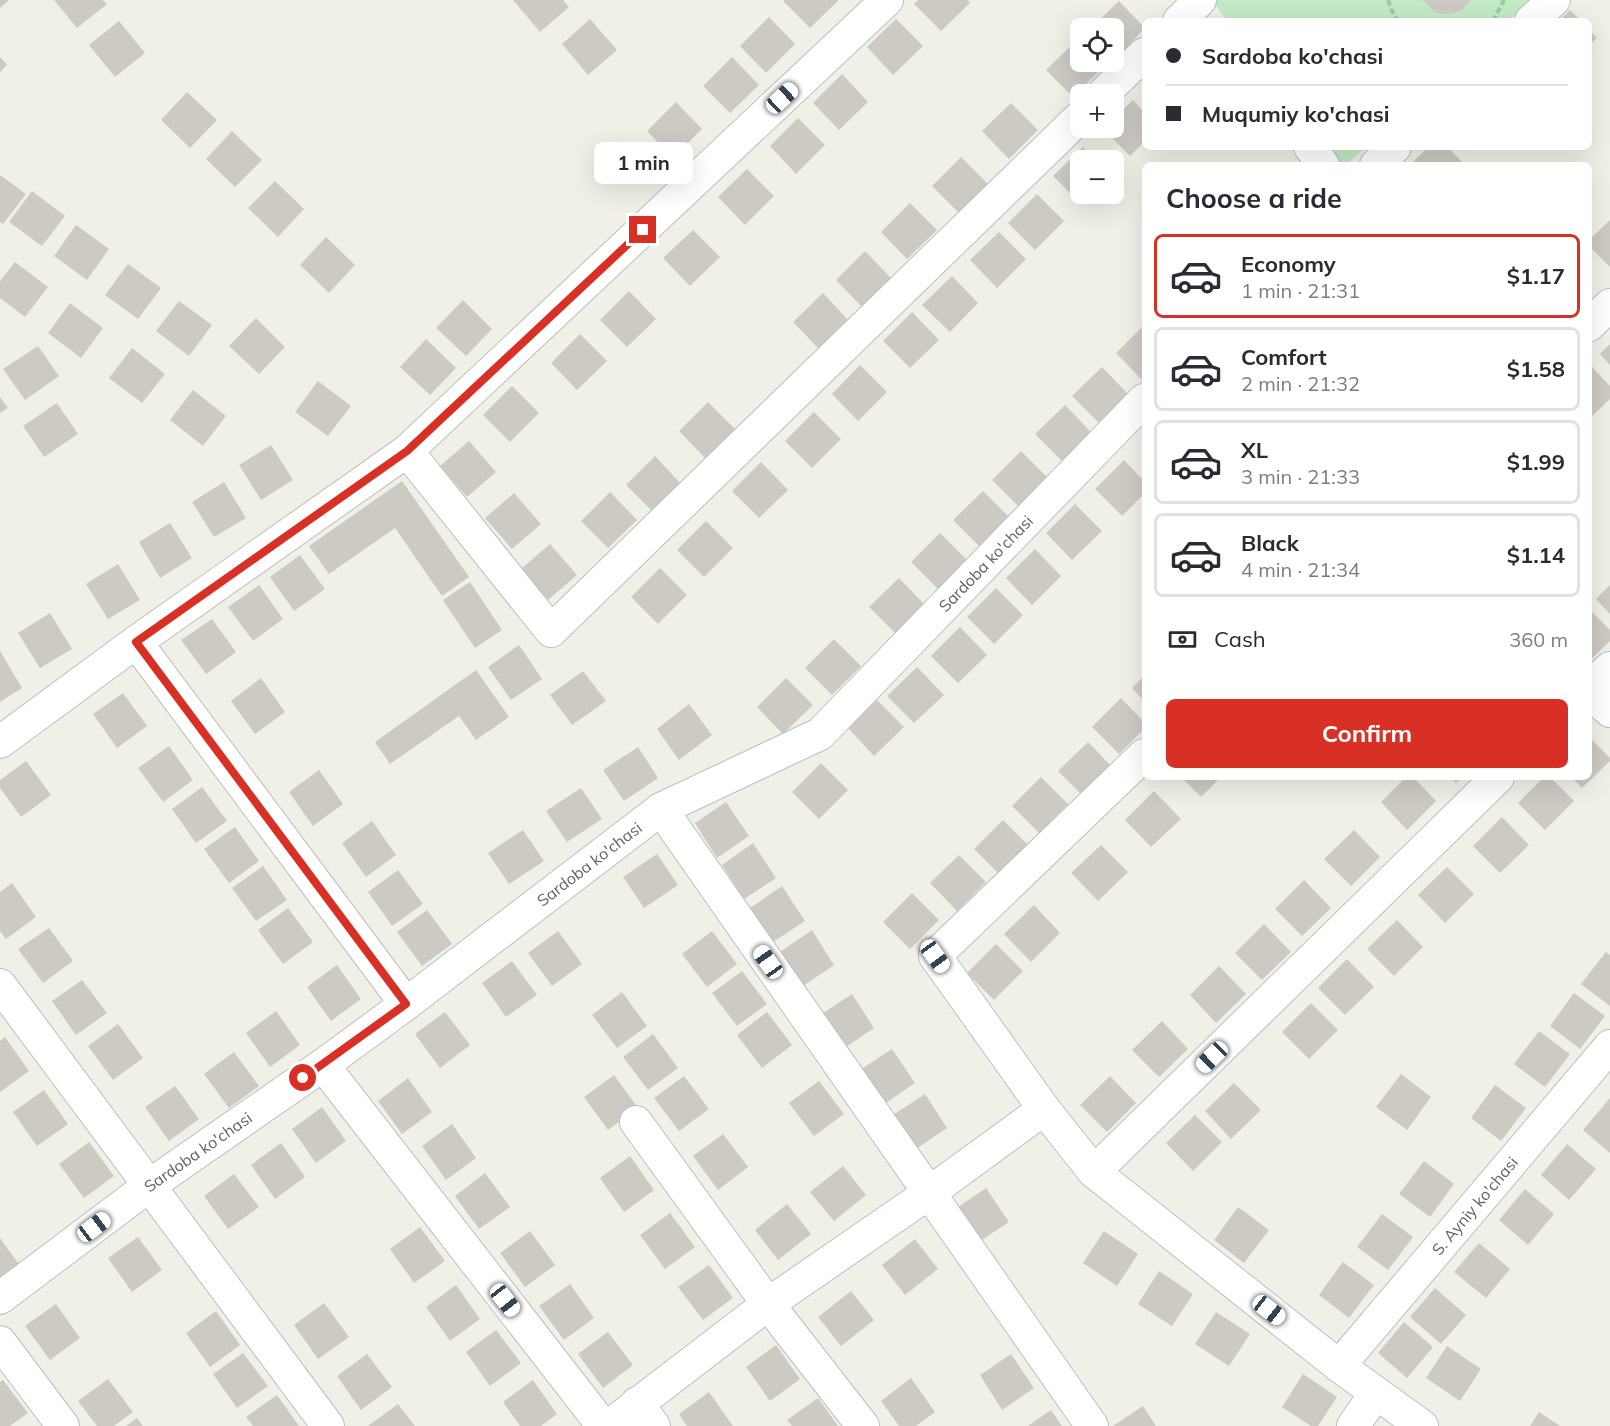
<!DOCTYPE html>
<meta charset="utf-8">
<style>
body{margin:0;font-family:Mulish,sans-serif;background:#f2f2f3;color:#2b2b33;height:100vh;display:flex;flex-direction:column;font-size:22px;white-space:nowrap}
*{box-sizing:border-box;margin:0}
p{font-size:20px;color:#7c7c81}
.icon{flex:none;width:33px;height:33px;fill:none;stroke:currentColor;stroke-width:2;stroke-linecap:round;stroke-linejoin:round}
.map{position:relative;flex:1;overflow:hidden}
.side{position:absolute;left:1142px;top:162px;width:450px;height:618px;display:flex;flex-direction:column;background:#fff;border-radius:9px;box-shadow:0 6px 24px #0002}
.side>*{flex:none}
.guide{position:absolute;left:1142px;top:18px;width:450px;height:132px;border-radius:9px;box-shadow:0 6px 24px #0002;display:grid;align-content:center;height:132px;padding:0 24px;background:#fff}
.tools{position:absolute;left:1070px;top:18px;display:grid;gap:12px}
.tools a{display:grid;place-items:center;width:54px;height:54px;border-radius:9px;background:#fff;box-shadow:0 6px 24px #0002;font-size:30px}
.end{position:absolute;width:27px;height:27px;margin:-14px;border:8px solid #d93025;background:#fff;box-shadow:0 0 0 3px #fff}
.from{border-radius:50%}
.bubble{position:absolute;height:42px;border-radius:9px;background:#fff;box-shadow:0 6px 24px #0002;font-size:20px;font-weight:700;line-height:42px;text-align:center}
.car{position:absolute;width:18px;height:36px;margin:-18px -9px;border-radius:8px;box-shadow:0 0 4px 2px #0007;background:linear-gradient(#fff 24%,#345 0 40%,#fff 0 76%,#345 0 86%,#fff 0)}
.guide b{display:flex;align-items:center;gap:21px;height:57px;font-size:22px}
.guide b+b{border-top:2px solid #e1e1e2}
.guide i{width:15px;height:15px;background:#2b2b33}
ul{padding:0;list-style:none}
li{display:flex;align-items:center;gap:18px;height:84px;margin:0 12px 9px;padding:0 12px;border:3px solid #e1e1e2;border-radius:9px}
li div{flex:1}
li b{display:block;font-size:22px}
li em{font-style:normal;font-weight:700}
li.current{border-color:#d93025}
li>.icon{width:54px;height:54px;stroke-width:1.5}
h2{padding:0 24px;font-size:27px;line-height:72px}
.pay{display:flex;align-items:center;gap:15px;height:66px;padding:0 24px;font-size:22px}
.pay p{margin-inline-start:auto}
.button{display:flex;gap:12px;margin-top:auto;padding:12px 24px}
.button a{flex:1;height:69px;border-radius:9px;background:#d93025;color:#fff;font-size:24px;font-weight:700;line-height:69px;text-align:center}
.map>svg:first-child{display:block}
</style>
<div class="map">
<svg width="1610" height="1426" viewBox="0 0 1610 1426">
<rect width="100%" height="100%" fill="#f1f0e7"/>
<!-- green -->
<path fill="#c3eac5" d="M1212 0H1532L1508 21H1227Z
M1319 147H1366L1346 165H1332Z"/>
<!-- building -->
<path fill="#cdcac4" d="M0 0H9L0 8Z
M54 0H103L107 4 77 28Z
M513 0H563L569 7 540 32Z
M785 0H839L810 28 783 1Z
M918 0H968L970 3 941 31 914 4Z
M1422 0H1471L1462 10 1453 13 1444 14 1435 12Z
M1119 1 1144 27V29L1117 57 1113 53V28H1091Z
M1570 10 1581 21H1559Z
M769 17 795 44 766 73 740 46Z
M590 19 617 50 588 75 562 44Z
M896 19 923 46 893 75 867 47Z
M119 21 145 53 115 77 89 45Z
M1588 29 1597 38 1588 46Z
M1076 41 1080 46V62H1096L1102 68 1073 97 1046 70Z
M0 57 7 65 0 72Z
M732 57 759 85 730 113 703 86Z
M842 74 868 102 839 130 813 103Z
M187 92 217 120 190 148 161 120Z
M1133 100 1144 112V142L1130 156 1103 129 1113 128V119Z
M676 102 702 129 673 158 647 131Z
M1011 103 1038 130 1009 159 982 131Z
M798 118 825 145 796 174 770 146Z
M232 131 262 160 235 187 206 159Z
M1083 147 1095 160H1080V194H1090L1080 203 1053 176Z
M1428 147H1448L1465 165H1410Z
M961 157 988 184 959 213 932 186Z
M747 169 774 196 745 225 718 197Z
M0 175 26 194 3 224 0 222Z
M275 181 304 209 278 237 248 208Z
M32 191 65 216 42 246 9 222Z
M1037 194 1064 221 1035 250 1008 223Z
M910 203 937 230 907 259 881 232Z
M1610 220V267L1588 245V241Z
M76 225 109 249 87 280 54 256Z
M693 230 720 257 690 286 663 258Z
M999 232 1026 259 997 288 970 260Z
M326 237 355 265 329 293 300 265Z
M865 251 892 279 862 307 836 280Z
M15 262 48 287 25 317 0 298V281Z
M128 264 161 288 138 319 105 295Z
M952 276 978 303 950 332 922 305Z
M629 291 656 319 627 347 600 320Z
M823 293 849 321 820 350 793 322Z
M463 300 492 329 466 356 436 328Z
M179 301 212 325 189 356 156 331Z
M70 303 103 328 81 358 48 333Z
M912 312 939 340 910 368 883 341Z
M256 318 285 347 259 374 229 346Z
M1144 325V378L1142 380 1116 353Z
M580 334 607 361 577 390 551 363Z
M426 339 456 368 430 395 400 367Z
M1610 344V365L1600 354Z
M38 346 59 376 25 400 3 369Z
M132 348 165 374 142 403 109 378Z
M860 365 887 392 858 421 832 394Z
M1590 365 1610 386V399L1588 420Z
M1102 367 1129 395 1099 423 1072 396Z
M318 381 351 406 328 436 295 412Z
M512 386 539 413 510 442 483 415Z
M193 390 226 416 203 446 170 420Z
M0 397 8 408 0 413Z
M708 402 735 429 705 458 679 431Z
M57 403 78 434 44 457 23 426Z
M1065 405 1091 432 1062 461 1035 434Z
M814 412 841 439 812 468 785 441Z
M469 441 496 472 467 497 440 466Z
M271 445 293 480 261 500 239 465Z
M1021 451 1048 478 1019 507 992 480Z
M655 456 681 484 653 512 626 485Z
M1124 460 1144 481V494L1122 516 1095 489Z
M761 462 788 490 759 518 732 491Z
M402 481 469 577 442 596 395 528 329 574 309 546Z
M224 482 246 518 214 537 192 502Z
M983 491 1010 518 980 547 953 520Z
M610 492 637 520 608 548 581 521Z
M514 493 541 524 512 549 485 518Z
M1075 504 1102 531 1072 560 1046 533Z
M706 521 733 548 704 577 677 550Z
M170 523 192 558 160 578 139 542Z
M940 533 967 560 938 589 911 562Z
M550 544 577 575 548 600 521 569Z
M1035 549 1061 576 1032 605 1006 578Z
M300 555 325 589 294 611 270 577Z
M118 564 140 600 108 619 86 584Z
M660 568 687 595 658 624 631 597Z
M899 578 925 605 896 634 869 607Z
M470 582 502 630 475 648 443 600Z
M259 585 283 619 253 641 228 607Z
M1610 585V614L1596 599Z
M996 588 1023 615 994 644 967 617Z
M1588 608 1610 630V641L1588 662Z
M50 613 72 649 40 668 18 633Z
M212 619 236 652 206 674 181 640Z
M960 627 987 655 958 683 931 656Z
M834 639 861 666 832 695 805 668Z
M519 645 542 679 511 700 488 667Z
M0 651 22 688 0 702Z
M917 667 944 695 914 723 887 696Z
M476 670 509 717 476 740 459 716 390 764 375 742Z
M583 671 606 701 572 725 550 695Z
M1144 676V701L1132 688Z
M261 678 285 712 255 734 231 701Z
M786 678 813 705 783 734 757 707Z
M123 693 147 726 117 748 93 714Z
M1121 698 1144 722V729L1119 754 1092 727Z
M877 700 904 727 874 756 848 728Z
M689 704 712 735 679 760 657 729Z
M1588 736 1610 758V761L1582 788 1571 777H1588Z
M1088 742 1114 769 1085 798 1058 771Z
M169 746 193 780 163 802 138 768Z
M638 747 658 778 624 801 603 770Z
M26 761 51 795 21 817 0 788V780Z
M821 763 848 790 819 819 792 792Z
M319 770 343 804 313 826 289 792Z
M1041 777 1068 804 1039 833 1012 806Z
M1181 777H1221L1201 797Z
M1406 777H1413L1436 801 1407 830 1381 802Z
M1450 777H1462L1456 783Z
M1544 777H1550L1574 801 1545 830 1518 803Z
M202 787 227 821 196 843 172 809Z
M581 788 602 819 567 842 546 811Z
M1154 791 1181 819 1151 847 1125 820Z
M726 802 749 836 717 858 695 823Z
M1502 817 1529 845 1500 873 1473 846Z
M1003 820 1030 847 1001 876 974 849Z
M372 821 396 855 366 877 342 843Z
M235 827 259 861 229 883 204 849Z
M523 830 544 861 509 884 488 853Z
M1354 830 1380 857 1351 886 1324 859Z
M753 843 776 878 744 899 722 865Z
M1101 845 1128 872 1098 901 1071 873Z
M657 854 678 885 644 908 623 877Z
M959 855 986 882 957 911 930 883Z
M263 866 287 900 256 921 232 888Z
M1447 867 1474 894 1445 923 1418 895Z
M398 870 423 904 392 926 368 892Z
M1304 880 1331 908 1302 936 1275 909Z
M12 883 36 917 6 939 0 931V892Z
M782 886 805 921 773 942 750 908Z
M912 893 939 920 910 949 883 922Z
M1034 905 1060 933 1031 962 1004 934Z
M288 908 313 942 283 964 258 930Z
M427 910 452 944 422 966 397 932Z
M1397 920 1423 947 1394 976 1367 949Z
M1264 924 1291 952 1262 980 1235 953Z
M49 928 73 961 43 983 18 949Z
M812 930 834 965 803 986 780 952Z
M558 931 582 964 552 986 528 953Z
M712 931 737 964 707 987 682 954Z
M996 944 1023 971 994 1000 967 973Z
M1606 952 1610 955V1006L1581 984Z
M1347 959 1374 987 1345 1015 1318 988Z
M512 961 537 995 506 1017 482 983Z
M337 965 361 999 331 1021 307 987Z
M1219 966 1246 994 1216 1023 1190 995Z
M742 971 767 1004 737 1026 712 993Z
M82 980 107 1013 76 1035 52 1001Z
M622 992 647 1026 617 1048 592 1015Z
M1574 993 1605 1016 1580 1049 1550 1026Z
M852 994 874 1028 843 1049 820 1015Z
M1311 1003 1338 1030 1309 1059 1282 1032Z
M276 1011 300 1045 270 1067 246 1033Z
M445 1012 470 1045 440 1068 415 1034Z
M767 1012 792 1045 762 1068 737 1035Z
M1162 1021 1188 1049 1159 1077 1132 1050Z
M118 1024 143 1058 113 1080 88 1046Z
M1539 1031 1570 1054 1545 1087 1514 1064Z
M653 1034 678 1068 648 1090 623 1057Z
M5 1037 29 1071 0 1092V1041Z
M892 1049 915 1083 883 1105 860 1070Z
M234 1052 259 1086 229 1108 204 1074Z
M1401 1074 1431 1097 1407 1130 1376 1107Z
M614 1075 638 1108 608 1130 584 1097Z
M684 1076 709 1109 679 1131 654 1098Z
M1110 1076 1136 1103 1107 1132 1080 1105Z
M408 1078 432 1112 402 1134 378 1101Z
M819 1081 844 1114 814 1136 789 1103Z
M1234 1083 1261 1110 1231 1139 1205 1111Z
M1495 1085 1526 1108 1501 1141 1471 1118Z
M175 1086 199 1119 169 1141 145 1107Z
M44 1090 68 1124 37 1146 13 1112Z
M925 1094 947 1128 916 1149 893 1115Z
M1610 1098V1153L1583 1130Z
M322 1107 346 1141 316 1163 292 1129Z
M1195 1115 1222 1142 1193 1171 1166 1143Z
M452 1124 476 1158 446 1180 422 1146Z
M723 1134 748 1167 718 1190 693 1156Z
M89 1142 114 1176 84 1198 59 1164Z
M281 1143 305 1177 275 1199 251 1165Z
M1567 1144 1596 1169 1569 1200 1541 1175Z
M630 1156 654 1190 624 1212 600 1178Z
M1424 1161 1454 1184 1430 1217 1399 1194Z
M843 1166 866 1195 834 1221 810 1192Z
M485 1173 510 1207 479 1229 455 1196Z
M234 1174 259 1207 228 1229 204 1196Z
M986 1188 1009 1222 977 1243 955 1209Z
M1525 1189 1554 1214 1528 1245 1499 1220Z
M787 1204 811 1234 778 1260 755 1230Z
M1238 1207 1269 1230 1244 1263 1214 1240Z
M670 1213 695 1247 665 1269 640 1235Z
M1382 1214 1413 1237 1388 1270 1357 1247Z
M420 1227 445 1261 414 1283 390 1249Z
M530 1231 555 1265 525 1287 500 1253Z
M1104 1231 1138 1254 1117 1286 1083 1263Z
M138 1237 162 1270 132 1292 108 1258Z
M0 1238 21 1267 0 1282Z
M915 1239 938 1269 905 1295 882 1265Z
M1479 1243 1510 1269 1486 1298 1454 1272Z
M1343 1262 1374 1285 1349 1318 1319 1295Z
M709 1265 733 1298 703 1320 678 1287Z
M1159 1271 1193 1294 1172 1326 1138 1304Z
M570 1284 594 1318 564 1340 539 1306Z
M456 1285 480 1319 450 1341 426 1307Z
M1435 1288 1466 1315 1441 1344 1410 1317Z
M851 1291 874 1320 841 1346 818 1317Z
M324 1303 349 1337 318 1359 294 1325Z
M56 1304 80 1338 50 1360 25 1326Z
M216 1311 240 1345 210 1367 186 1333Z
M1216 1312 1250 1334 1229 1366 1195 1344Z
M1404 1322 1433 1347 1407 1378 1378 1353Z
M496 1330 521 1363 490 1386 466 1352Z
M608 1332 633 1365 603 1388 578 1354Z
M776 1345 800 1379 770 1401 746 1367Z
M1447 1346 1481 1369 1460 1401 1426 1378Z
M243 1353 268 1386 237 1408 213 1374Z
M367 1354 392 1387 361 1410 337 1376Z
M1011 1354 1034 1388 1002 1410 980 1375Z
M1303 1374 1337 1397 1318 1426H1311L1282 1407Z
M911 1378 935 1412 916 1426H899L881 1401Z
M108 1379 133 1412 114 1426H97L78 1401Z
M3 1380 28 1413 10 1426H0V1382Z
M533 1380 557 1414 541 1426H520L503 1402Z
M709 1392 733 1426H687L679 1414Z
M277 1395 299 1426H253L246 1417Z
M818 1398 838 1426H792L787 1420Z
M398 1404 415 1426H368Z
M1143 1406 1156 1426H1113Z
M1051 1410 1062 1426H1028Z
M1539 1412 1560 1426H1530Z
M137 1418 143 1426H126Z"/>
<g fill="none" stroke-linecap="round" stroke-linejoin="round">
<!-- minor casing -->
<g stroke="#bcbec3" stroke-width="34">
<g id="minor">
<path d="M1179 21 1200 0"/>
<path d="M1531 21 1554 0"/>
<path d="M1103 94 1144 54"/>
<path d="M1310 147 1323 165"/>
<path d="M1376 165 1395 147"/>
<path d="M1588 326 1610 305"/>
<path d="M407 451 551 631 1080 117"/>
<path d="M136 642 406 1004"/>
<path d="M1588 689 1610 668"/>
<path d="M1588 692 1610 711"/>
<path d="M0 742 136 642 407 451 887 0"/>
<path d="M661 809 1092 1426"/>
<path d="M0 985 328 1426"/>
<path d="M323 1065 603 1426"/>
<path d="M1044 1109 935 956 1144 755"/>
<path d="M636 1122 768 1304 863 1426"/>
<path d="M1094 1172 1498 777"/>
<path id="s1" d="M0 1298 150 1185 323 1065 406 1004 661 809 820 734 1144 400"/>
<path d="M0 1342 63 1426"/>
<path id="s2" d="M1339 1366 1610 1046"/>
<path d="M637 1403 654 1426"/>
<path d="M609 1426 768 1304 929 1193 1044 1109 1094 1172 1339 1366 1422 1426"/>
<path d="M1353 1426 1376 1393"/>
</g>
</g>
<!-- path -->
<path stroke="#9ac9aa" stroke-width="4" stroke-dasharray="6 3" stroke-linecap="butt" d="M1388 0 1391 9 1398 21
M1493 21 1504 0"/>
<!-- minor -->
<use href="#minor" stroke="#fff" stroke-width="32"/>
</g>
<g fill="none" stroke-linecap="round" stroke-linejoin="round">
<!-- route -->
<path stroke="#d93025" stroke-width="8" d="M303 1078 406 1004 136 642 407 451 643 230"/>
</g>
<g text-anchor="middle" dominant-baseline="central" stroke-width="5" stroke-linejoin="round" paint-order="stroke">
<!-- street labels -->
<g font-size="16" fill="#5e6268" stroke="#fff">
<text stroke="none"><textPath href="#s1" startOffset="1236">Sardoba ko'chasi</textPath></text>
<text stroke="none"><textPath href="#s1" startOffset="732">Sardoba ko'chasi</textPath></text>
<text stroke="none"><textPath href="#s1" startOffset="246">Sardoba ko'chasi</textPath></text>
<text stroke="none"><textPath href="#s2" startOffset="210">S. Ayniy ko'chasi</textPath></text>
</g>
</g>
</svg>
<div class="tools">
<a><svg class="icon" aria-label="locate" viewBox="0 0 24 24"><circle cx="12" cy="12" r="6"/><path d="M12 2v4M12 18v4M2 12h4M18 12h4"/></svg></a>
<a>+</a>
<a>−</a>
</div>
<i class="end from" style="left:303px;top:1078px"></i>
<i class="end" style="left:643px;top:230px"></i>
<div class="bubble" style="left:594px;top:142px;width:99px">1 min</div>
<i class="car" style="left:782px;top:98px;rotate:47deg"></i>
<i class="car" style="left:935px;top:956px;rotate:144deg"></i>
<i class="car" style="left:768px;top:962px;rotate:325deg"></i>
<i class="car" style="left:1212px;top:1057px;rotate:226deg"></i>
<i class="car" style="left:94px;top:1227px;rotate:53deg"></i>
<i class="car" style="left:505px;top:1300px;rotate:142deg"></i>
<i class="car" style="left:1269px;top:1310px;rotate:128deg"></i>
<div class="guide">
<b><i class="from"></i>Sardoba ko'chasi</b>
<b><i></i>Muqumiy ko'chasi</b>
</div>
<section class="side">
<h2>Choose a ride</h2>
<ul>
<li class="current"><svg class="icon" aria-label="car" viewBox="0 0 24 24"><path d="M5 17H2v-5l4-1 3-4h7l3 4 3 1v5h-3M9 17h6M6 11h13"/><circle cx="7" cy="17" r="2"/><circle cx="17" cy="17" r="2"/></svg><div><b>Economy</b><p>1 min · 21:31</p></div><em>$1.17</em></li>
<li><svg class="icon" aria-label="car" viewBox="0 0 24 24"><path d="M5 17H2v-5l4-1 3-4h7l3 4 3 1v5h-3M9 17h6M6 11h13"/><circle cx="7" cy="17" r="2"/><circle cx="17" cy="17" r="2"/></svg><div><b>Comfort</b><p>2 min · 21:32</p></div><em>$1.58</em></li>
<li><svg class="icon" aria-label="car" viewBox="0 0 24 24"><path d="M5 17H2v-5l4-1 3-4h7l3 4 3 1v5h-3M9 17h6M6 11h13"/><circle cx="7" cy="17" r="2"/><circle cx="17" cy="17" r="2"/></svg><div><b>XL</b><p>3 min · 21:33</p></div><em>$1.99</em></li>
<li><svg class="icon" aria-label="car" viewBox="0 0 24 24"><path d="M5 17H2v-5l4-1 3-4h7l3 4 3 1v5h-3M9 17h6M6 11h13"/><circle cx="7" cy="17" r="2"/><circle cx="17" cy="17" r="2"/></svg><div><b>Black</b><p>4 min · 21:34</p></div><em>$1.14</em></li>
</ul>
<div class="pay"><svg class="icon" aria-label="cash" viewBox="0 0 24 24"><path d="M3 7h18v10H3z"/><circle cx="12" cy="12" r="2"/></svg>Cash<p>360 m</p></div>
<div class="button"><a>Confirm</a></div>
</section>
</div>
